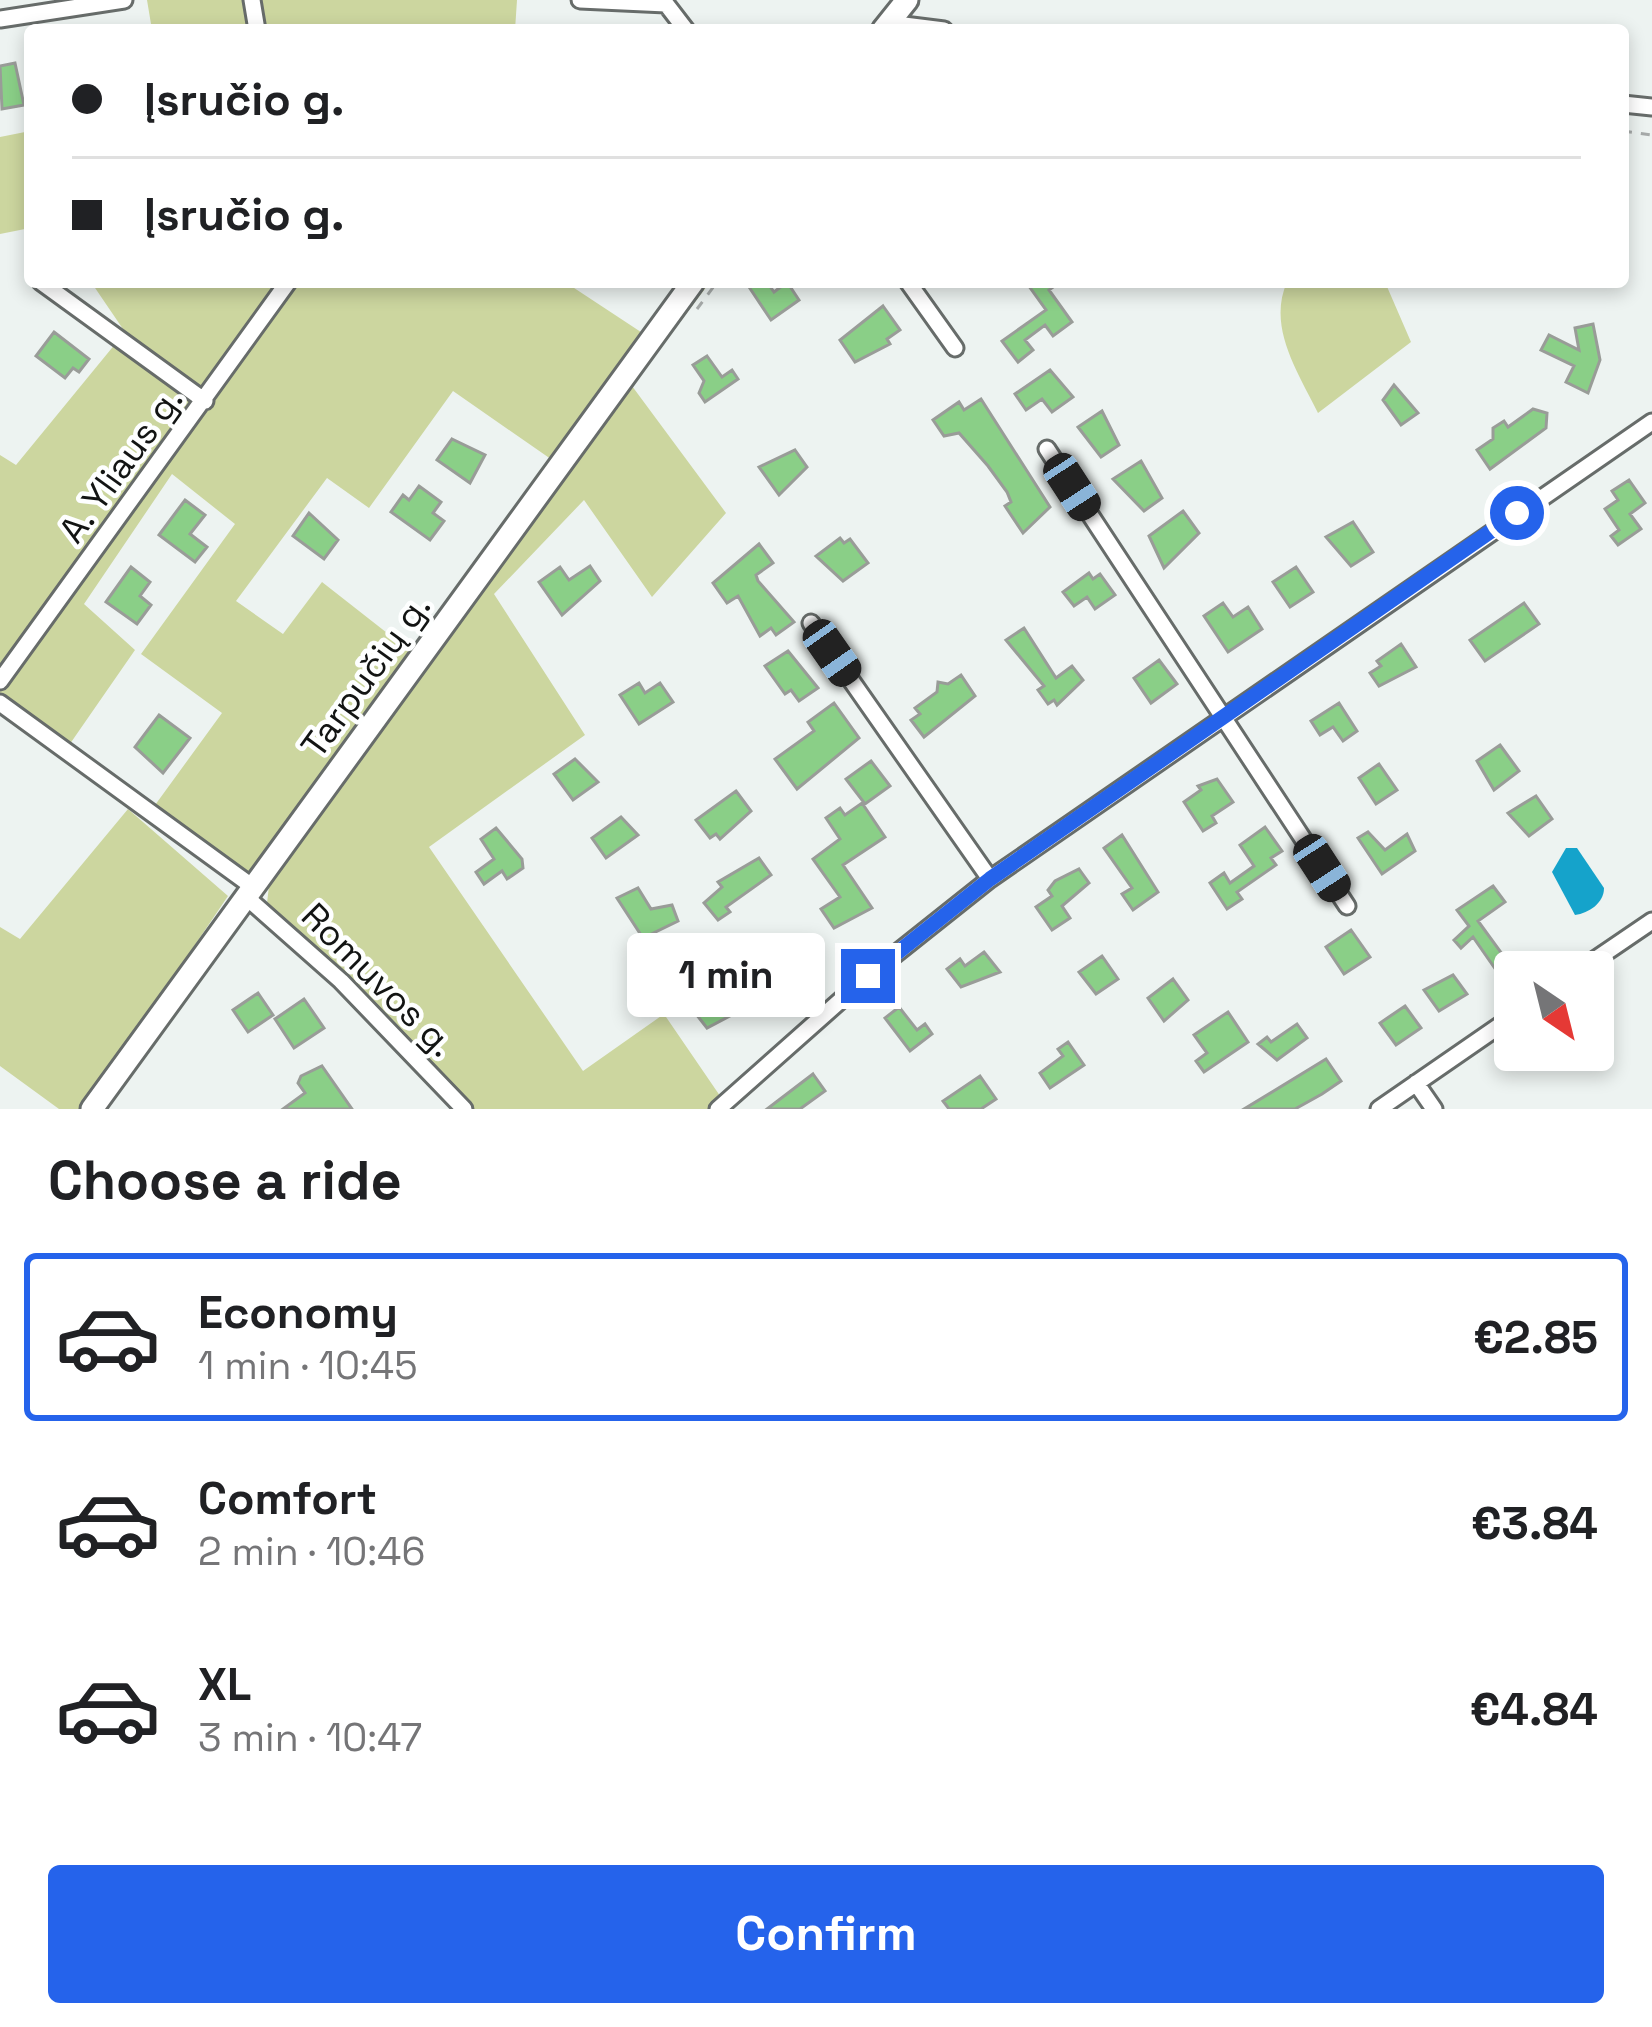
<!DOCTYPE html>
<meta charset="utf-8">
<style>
body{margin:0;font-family:"Space Grotesk",sans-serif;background:#f6f6f6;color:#202124;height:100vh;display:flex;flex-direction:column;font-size:45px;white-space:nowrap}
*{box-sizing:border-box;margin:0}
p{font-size:39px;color:#757577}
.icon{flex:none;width:66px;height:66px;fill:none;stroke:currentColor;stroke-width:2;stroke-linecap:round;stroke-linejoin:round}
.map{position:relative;height:1109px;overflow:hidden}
.details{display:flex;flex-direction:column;background:#fff;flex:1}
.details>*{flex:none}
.hud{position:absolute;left:24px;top:24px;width:1605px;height:264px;border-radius:12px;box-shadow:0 6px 18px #0003;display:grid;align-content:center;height:264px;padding:0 48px;background:#fff}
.needle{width:78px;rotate:145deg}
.tools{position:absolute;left:1494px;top:951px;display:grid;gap:24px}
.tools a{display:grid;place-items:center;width:120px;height:120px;border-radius:12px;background:#fff;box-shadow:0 6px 18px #0003;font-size:60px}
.end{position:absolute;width:54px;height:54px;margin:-27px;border:15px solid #2563eb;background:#fff;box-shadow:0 0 0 6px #fff}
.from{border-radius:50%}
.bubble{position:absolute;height:84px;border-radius:12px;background:#fff;box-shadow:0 6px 18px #0003;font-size:39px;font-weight:700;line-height:84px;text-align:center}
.car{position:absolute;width:36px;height:72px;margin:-36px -18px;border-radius:15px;box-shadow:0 0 9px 3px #0007;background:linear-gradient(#222 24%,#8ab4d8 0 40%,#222 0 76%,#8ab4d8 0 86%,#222 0)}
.hud b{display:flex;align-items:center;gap:42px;height:114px;font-size:45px}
.hud b+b{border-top:3px solid #e0e0e0}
.hud i{width:30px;height:30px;background:#202124}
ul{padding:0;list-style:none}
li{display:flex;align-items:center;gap:36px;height:168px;margin:0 24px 18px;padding:0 24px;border:6px solid transparent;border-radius:12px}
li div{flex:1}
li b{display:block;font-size:45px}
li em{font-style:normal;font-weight:700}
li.on{border-color:#2563eb}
li>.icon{width:108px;height:108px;stroke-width:1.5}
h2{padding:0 48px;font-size:54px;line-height:144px}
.button{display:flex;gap:24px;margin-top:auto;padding:24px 48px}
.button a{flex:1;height:138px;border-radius:12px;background:#2563eb;color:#fff;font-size:48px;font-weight:700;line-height:138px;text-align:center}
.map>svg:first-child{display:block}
</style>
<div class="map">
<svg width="1652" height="1109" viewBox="0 0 1652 1109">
<rect width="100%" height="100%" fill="#edf3f1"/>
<!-- green -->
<path fill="#ccd69f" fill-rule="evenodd" d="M147 0H517L515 30H152Z
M30 131V228L0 234V137Z
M91 282H565L650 338 693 282H710L632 386 726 513 652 597 584 500 494 594 585 735 429 847 583 1071 664 1014 729 1109H464L266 912 269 886 343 767 253 887 150 812 222 713 141 654 235 524 172 474 84 604 135 650 65 751 0 696V455L16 465 125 332ZM453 391 558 464 419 658 322 582 283 634 236 601 327 478 369 508Z
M1287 282H1385L1411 342 1318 413C1298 372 1267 327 1287 282Z
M128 809 228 896 84 1109H59L0 1066V927L20 939Z"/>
<!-- water -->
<path fill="#15a3cb" d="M1566 848H1577L1604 888C1604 903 1589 913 1575 915L1552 872Z"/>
<!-- building -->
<path fill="#8acf87" stroke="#999c98" stroke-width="3" d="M15 63 24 105 2 109 0 66Z
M756 282H767L774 292 787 282 799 300 771 320 749 287Z
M1026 282H1060L1049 290 1072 322 1053 336 1045 325 1025 340 1033 350 1018 362 1002 341 1046 310Z
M883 306 900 330 887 339 890 344 855 362 840 340Z
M1593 324 1600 360 1588 393 1566 382 1574 366 1541 350 1549 335 1579 350 1575 328Z
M54 332 89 359 79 372 73 368 65 378 36 356Z
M707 356 722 377 732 370 738 379 705 402 699 393 704 381 693 365Z
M1050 370 1073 397 1052 412 1042 399 1026 410 1015 394Z
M1394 385 1418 413 1401 425 1383 400Z
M981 399 1050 507 1023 533 1005 506 1011 502 1007 492 988 466 959 433 944 436 933 420 959 402 964 410Z
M1533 409 1547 413 1546 428 1490 469 1477 450 1493 439V428L1504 421 1508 427Z
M1102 411 1119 445 1101 457 1078 427Z
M452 439 485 455 470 483 437 460Z
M795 450 807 467 779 495 759 467Z
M1141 461 1162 498 1144 511 1113 479Z
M1629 480 1645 503 1630 514 1641 529 1618 545 1611 536 1619 530 1605 509 1618 500 1612 491Z
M419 486 441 502 433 513 444 521 430 540 391 512 403 495 409 500Z
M185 500 205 515 190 534 207 547 195 562 159 535Z
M1183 511 1199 533 1164 568 1149 536Z
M309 513 338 540 324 559 293 536Z
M1353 522 1373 552 1351 566 1326 537Z
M840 538 844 543 850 539 868 563 843 581 816 556Z
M759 544 773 563 756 575 758 581 794 622 776 635 771 628 760 636 738 596 727 603 713 583Z
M590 566 600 581 562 615 539 582 560 567 569 580Z
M131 567 150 582 140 596 151 605 137 624 106 602Z
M1296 567 1313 592 1290 607 1273 582Z
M1089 573 1093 579 1100 574 1115 595 1095 609 1087 597 1074 606 1063 592Z
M1223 603 1233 617 1248 607 1262 629 1228 652 1204 616Z
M1524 603 1539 624 1485 661 1470 640Z
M1024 628 1056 678 1072 666 1083 680 1057 705 1054 700 1048 704 1038 690 1044 686 1006 640Z
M1401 644 1416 667 1379 686 1370 673 1381 666 1377 661Z
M788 651 818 688 799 701 791 690 785 694 765 666Z
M1159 660 1177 684 1151 703 1134 678Z
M961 675 975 696 924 737 911 720 920 714 915 708 937 692 938 682 948 684Z
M639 683 645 693 660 683 673 702 639 724 620 695Z
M834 703 859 738 797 789 775 759 814 731 808 722Z
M1339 703 1357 731 1343 741 1333 727 1320 735 1311 721Z
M159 715 190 738 163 773 135 747Z
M1500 745 1519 771 1494 790 1477 761Z
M575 759 598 782 573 800 554 774Z
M871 761 890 786 865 804 846 779Z
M1379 764 1397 790 1376 804 1359 778Z
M1217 779 1233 802 1212 816 1216 823 1203 831 1184 802 1201 790 1198 786Z
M736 791 751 811 720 839 716 834 710 838 696 820Z
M1536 796 1552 819 1529 836 1508 813Z
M862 803 885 837 843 865 872 908 834 928 821 909 840 897 813 859 840 839 826 818 840 808 845 815Z
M621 817 638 835 606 858 592 838Z
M1265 827 1282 851 1271 858 1276 865 1237 892 1242 899 1227 909 1210 883 1224 873 1230 883 1254 866 1240 845Z
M496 828 522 859 523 868 507 879 502 871 484 884 476 872 494 859 481 839Z
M1368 832 1385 850 1407 834 1415 851 1382 874 1358 838Z
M1122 835 1158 892 1133 910 1122 894 1132 888 1104 848Z
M759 858 771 875 726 907 730 912 718 920 704 903 722 887 718 882Z
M1079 869 1089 883 1062 906 1070 918 1052 930 1036 907 1052 896 1048 890 1055 881Z
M1493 886 1505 902 1478 921 1508 962 1496 970 1473 937 1461 948 1454 940 1469 926 1457 910Z
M638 888 651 909 672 905 678 921 643 938 617 898Z
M1351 930 1370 957 1344 974 1326 947Z
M984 952 1000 972 961 987 947 969 960 959 965 966Z
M1102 956 1118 979 1096 994 1079 972Z
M1453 975 1467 994 1439 1011 1424 990Z
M1173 979 1188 1000 1164 1021 1148 998Z
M732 988 745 1008 707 1028 696 1014 716 991 720 997Z
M258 993 273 1015 248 1032 233 1010Z
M304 999 324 1028 294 1048 275 1019Z
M1405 1006 1421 1028 1396 1045 1380 1023Z
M899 1007 917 1030 925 1024 932 1034 910 1051 885 1018Z
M1228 1012 1248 1042 1204 1072 1196 1061 1207 1053 1194 1035Z
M1297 1024 1307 1038 1277 1060 1258 1044 1267 1037 1271 1042Z
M1068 1042 1084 1065 1050 1088 1040 1073 1063 1056 1058 1049Z
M1326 1059 1341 1081 1322 1094 1295 1109H1244Z
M322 1066 352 1109H283L305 1093 298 1083 301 1076Z
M813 1074 825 1091 800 1109H767Z
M980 1076 996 1099 981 1109H949L943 1101Z"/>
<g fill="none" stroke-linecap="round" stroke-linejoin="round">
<!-- minor casing -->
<g stroke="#676c6a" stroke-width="21">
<path id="minor" d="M252 0 257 30
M580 0 666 4
M663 0 686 30
M0 19 124 0
M888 23 944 30
M1623 104 1652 107
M41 282 205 401
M908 282 955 348
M1047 449 1347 906
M811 623 990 879
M0 681 288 282
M0 703 253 887
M246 897 341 981 464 1109
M1577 972 1652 921
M1416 1083 1434 1109
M718 1109 868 976 990 879 1652 422
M1379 1109 1515 1015"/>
</g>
<!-- secondary casing -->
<g stroke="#676c6a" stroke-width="27">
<path id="secondary" d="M883 30 907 0
M92 1109 693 282"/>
</g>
<!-- path -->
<path stroke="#a6aaa9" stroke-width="3" stroke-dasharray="9 9" stroke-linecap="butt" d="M1623 131 1652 135
M697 309 717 282"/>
<!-- minor -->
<use href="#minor" stroke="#fff" stroke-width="15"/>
<!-- secondary -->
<use href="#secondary" stroke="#fff" stroke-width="21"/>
</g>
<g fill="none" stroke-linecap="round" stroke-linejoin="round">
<!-- route -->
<path stroke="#2563eb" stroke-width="15" d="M868 976 990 879 1517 513"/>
</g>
<g text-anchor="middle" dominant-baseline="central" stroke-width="9" stroke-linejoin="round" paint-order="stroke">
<!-- street labels -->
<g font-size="36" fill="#121413" stroke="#feffff">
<text transform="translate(121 465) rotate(-54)">A. Yliaus g.</text>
<text transform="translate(366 676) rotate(-54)">Tarpučių g.</text>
<text transform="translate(378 980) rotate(45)">Romuvos g.</text>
</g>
</g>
</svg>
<div class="tools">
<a><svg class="needle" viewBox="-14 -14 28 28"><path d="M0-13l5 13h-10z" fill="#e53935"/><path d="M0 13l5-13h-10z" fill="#757577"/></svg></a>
</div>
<i class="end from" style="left:1517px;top:513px"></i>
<i class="end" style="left:868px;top:976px"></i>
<div class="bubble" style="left:627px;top:933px;width:198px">1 min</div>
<i class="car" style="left:1072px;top:487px;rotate:147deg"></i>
<i class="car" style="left:832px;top:653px;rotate:145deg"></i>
<i class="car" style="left:1322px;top:868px;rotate:147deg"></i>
<div class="hud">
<b><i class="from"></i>Įsručio g.</b>
<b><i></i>Įsručio g.</b>
</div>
</div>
<section class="details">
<h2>Choose a ride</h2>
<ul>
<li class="on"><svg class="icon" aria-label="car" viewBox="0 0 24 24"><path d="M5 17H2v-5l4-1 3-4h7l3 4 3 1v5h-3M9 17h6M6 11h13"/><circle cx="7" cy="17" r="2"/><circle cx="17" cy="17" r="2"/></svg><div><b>Economy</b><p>1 min · 10:45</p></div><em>€2.85</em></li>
<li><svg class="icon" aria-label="car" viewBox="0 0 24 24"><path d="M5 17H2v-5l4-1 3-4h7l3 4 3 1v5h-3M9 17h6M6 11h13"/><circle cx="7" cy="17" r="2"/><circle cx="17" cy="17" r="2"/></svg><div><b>Comfort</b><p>2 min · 10:46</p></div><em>€3.84</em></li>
<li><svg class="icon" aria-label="car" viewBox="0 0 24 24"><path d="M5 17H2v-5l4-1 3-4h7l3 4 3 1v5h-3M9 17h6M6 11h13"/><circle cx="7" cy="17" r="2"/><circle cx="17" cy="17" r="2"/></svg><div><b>XL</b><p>3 min · 10:47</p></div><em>€4.84</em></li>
</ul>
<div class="button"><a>Confirm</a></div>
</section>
